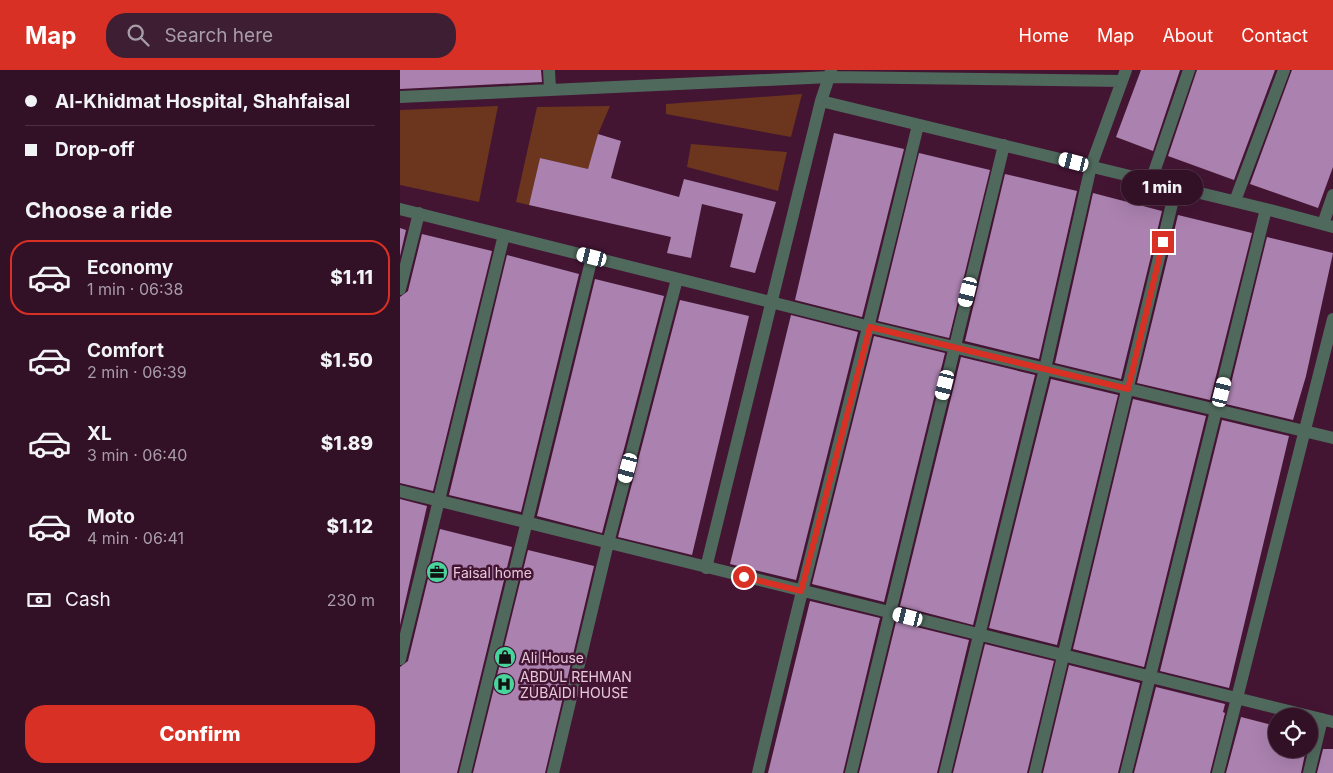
<!DOCTYPE html>
<meta charset="utf-8">
<style>
body{margin:0;font-family:Inter,sans-serif;background:#3d1e32;color:#f1f3f6;height:100vh;display:flex;flex-direction:column;font-size:19px;white-space:nowrap}
*{box-sizing:border-box;margin:0}
p{font-size:16px;color:#a89da7}
.icon{flex:none;width:28px;height:28px;fill:none;stroke:currentColor;stroke-width:2;stroke-linecap:round;stroke-linejoin:round}
.map{position:relative;flex:1;overflow:hidden}
.panel{display:flex;flex-direction:column;background:#321026;width:400px}
.panel>*{flex:none}
.top-card{display:grid;align-content:center;height:110px;padding:0 25px;background:#321026}
.fabs{position:absolute;left:868px;top:638px;display:grid;gap:10px}
.fabs a{display:grid;place-items:center;width:50px;height:50px;border-radius:50%;background:#321026;box-shadow:0 5px 20px #0002,0 0 0 1px #4d3043;font-size:25px}
.end{position:absolute;width:22px;height:22px;margin:-11px;border:6px solid #d93025;background:#fff;box-shadow:0 0 0 2px #fff}
.from{border-radius:50%}
.bubble{position:absolute;height:35px;border-radius:18px;background:#321026;box-shadow:0 5px 20px #0002,0 0 0 1px #4d3043;font-size:16px;font-weight:800;line-height:35px;text-align:center}
.car{position:absolute;width:15px;height:30px;margin:-15px -8px;border-radius:6px;box-shadow:0 0 4px 1px #0007;background:linear-gradient(#fff 24%,#345 0 40%,#fff 0 76%,#345 0 86%,#fff 0)}
.top-card b{display:flex;align-items:center;gap:18px;height:48px;font-size:19px}
.top-card b+b{border-top:1px solid #4d3043}
.top-card i{width:12px;height:12px;background:#f1f3f6}
ul{padding:0;list-style:none}
li{display:flex;align-items:center;gap:15px;height:75px;margin:0 10px 8px;padding:0 15px;border:2px solid transparent;border-radius:20px}
li div{flex:1}
li b{display:block;font-size:19px}
li em{font-style:normal;font-weight:800}
li.on{border-color:#d93025}
li>.icon{width:45px;height:45px;stroke-width:1.5}
h2{padding:0 25px;font-size:22px;line-height:60px}
.pay{display:flex;align-items:center;gap:12px;height:55px;padding:0 25px;font-size:19px}
.pay p{margin-inline-start:auto}
.primary-button{display:flex;gap:10px;margin-top:auto;padding:10px 25px}
.primary-button a{flex:1;height:58px;border-radius:20px;background:#d93025;color:#fff;font-size:20px;font-weight:800;line-height:58px;text-align:center}
header{display:flex;align-items:center;gap:30px;box-sizing:border-box;height:70px;padding:0 25px;background:#d93025;color:#fff}
header strong{font-size:24px}
nav{display:flex;gap:28px;margin-inline-start:auto;font-size:18px}
.search{width:350px;height:45px;background:#3d1e32;display:flex;align-items:center;gap:12px;box-sizing:border-box;padding:0 18px;border-radius:20px;color:#a89da7;font-size:19px}
main{display:flex;flex:1;min-height:0}
.map>svg:first-child{display:block}
</style>
<header>
<strong>Map</strong>
<div class="search"><svg class="icon" aria-label="search" viewBox="0 0 24 24"><circle cx="10" cy="10" r="6"/><path d="M15 15l6 6"/></svg>Search here</div>
<nav><a>Home</a><a>Map</a><a>About</a><a>Contact</a></nav>
</header>
<main>
<section class="panel">
<div class="top-card">
<b><i class="from"></i>Al-Khidmat Hospital, Shahfaisal</b>
<b><i></i>Drop-off</b>
</div>
<h2>Choose a ride</h2>
<ul>
<li class="on"><svg class="icon" aria-label="car" viewBox="0 0 24 24"><path d="M5 17H2v-5l4-1 3-4h7l3 4 3 1v5h-3M9 17h6M6 11h13"/><circle cx="7" cy="17" r="2"/><circle cx="17" cy="17" r="2"/></svg><div><b>Economy</b><p>1 min · 06:38</p></div><em>$1.11</em></li>
<li><svg class="icon" aria-label="car" viewBox="0 0 24 24"><path d="M5 17H2v-5l4-1 3-4h7l3 4 3 1v5h-3M9 17h6M6 11h13"/><circle cx="7" cy="17" r="2"/><circle cx="17" cy="17" r="2"/></svg><div><b>Comfort</b><p>2 min · 06:39</p></div><em>$1.50</em></li>
<li><svg class="icon" aria-label="car" viewBox="0 0 24 24"><path d="M5 17H2v-5l4-1 3-4h7l3 4 3 1v5h-3M9 17h6M6 11h13"/><circle cx="7" cy="17" r="2"/><circle cx="17" cy="17" r="2"/></svg><div><b>XL</b><p>3 min · 06:40</p></div><em>$1.89</em></li>
<li><svg class="icon" aria-label="car" viewBox="0 0 24 24"><path d="M5 17H2v-5l4-1 3-4h7l3 4 3 1v5h-3M9 17h6M6 11h13"/><circle cx="7" cy="17" r="2"/><circle cx="17" cy="17" r="2"/></svg><div><b>Moto</b><p>4 min · 06:41</p></div><em>$1.12</em></li>
</ul>
<div class="pay"><svg class="icon" aria-label="cash" viewBox="0 0 24 24"><path d="M3 7h18v10H3z"/><circle cx="12" cy="12" r="2"/></svg>Cash<p>230 m</p></div>
<div class="primary-button"><a>Confirm</a></div>
</section>
<div class="map">
<svg width="933" height="703" viewBox="0 0 933 703">
<rect width="100%" height="100%" fill="#431533"/>
<!-- green -->
<path fill="#6c351d" d="M402 24 391 67 266 44V34Z
M98 36 79 132 0 115V40Z
M210 36 198 64 185 110 173 96 140 88 129 135 116 132 137 37Z
M291 74 387 82 378 121 287 97Z"/>
<!-- building -->
<path fill="#ab82af" d="M0 0H141L142 12 0 19Z
M741 0H780L753 81 716 67Z
M797 0H875L834 110 768 86Z
M892 0H933V97L918 138 850 114Z
M434 63 504 79 462 247 395 230Z
M198 64 221 71 211 108 279 127 284 109 376 132 355 203 330 197 343 144 302 134 291 188 267 183 271 167 129 135 140 88 188 99Z
M519 83 590 100 549 268 478 251Z
M605 104 677 121 639 289 565 271Z
M693 123 762 141 721 309 655 293Z
M778 145 852 163 810 330 737 313Z
M0 158 6 160 0 186Z
M22 164 92 181 33 421 0 413V227L8 221Z
M867 167 933 183 906 306 893 350 826 334Z
M107 185 179 204 121 442 49 425Z
M195 209 264 226 202 463 137 446Z
M280 230 349 246 292 485 218 467Z
M391 245 458 262 396 510 330 494Z
M474 266 545 283 484 532 412 514Z
M561 287 635 305 573 555 500 536Z
M651 309 718 325 657 575 589 558Z
M733 329 806 346 744 597 673 579Z
M822 350 889 366 829 618 760 601Z
M0 429 27 436 0 555Z
M40 459 112 477 57 703H0V597L8 591Z
M128 480 194 496 145 703H73Z
M410 531 480 548 443 703H368Z
M496 552 569 570 537 703H459Z
M585 574 654 591 627 703H553Z
M669 595 740 613 718 703H643Z
M756 617 825 634 823 642 825 643 810 703H734Z
M841 647 876 656V679H906L901 703H826Z
M923 679H933V703H917Z"/>
<g fill="none" stroke-linecap="round" stroke-linejoin="round">
<!-- minor -->
<path stroke="#4f695c" stroke-width="12" d="M149 0 150 19
M0 27 430 7 722 11
M421 31 866 139 933 157
M751 111 789 0
M835 131 884 0
M0 139 470 257 933 368
M923 154 933 125
M0 219 19 143
M0 421 933 652
M306 498 421 31 431 1
M0 589 104 165
M65 703 192 187
M153 703 208 473 277 209
M358 703C409 486 466 271 518 55
M451 703 604 75
M545 703 645 299 691 96 726 0
M635 703 776 117
M726 703 866 139
M818 703 933 249
M909 703 922 649"/>
</g>
<g fill="none" stroke-linecap="round" stroke-linejoin="round">
<!-- route -->
<path stroke="#d93025" stroke-width="6" d="M344 507 401 521 470 257 728 319 763 172"/>
</g>
<!-- icons -->
<defs>
<g id="office-disc" transform="scale(1.125)"><circle r="9.5" fill="#48d49d" stroke="#431533"/><path d="M-6-3h4V-5.5h4V-3h4V5H-6ZM-1-4.5V-3h2v-1.5ZM-6 0V1H6V0Z" fill="#111"/></g>
<g id="shop-disc" transform="scale(1.125)"><circle r="9.5" fill="#48d49d" stroke="#431533"/><path d="M-5-2.5h2.3a2.7 3.5 0 0 1 5.4 0H5L5.5 6h-11ZM-1.5-2.5h3a1.5 2.3 0 0 0-3 0Z" fill="#111"/></g>
<g id="hospital-disc" transform="scale(1.125)"><circle r="9.5" fill="#48d49d" stroke="#431533"/><path d="M-5-5h3v3.5h4V-5h3V5h-3V1.5h-4V5h-3Z" fill="#111"/></g>
</defs>
<g fill-rule="evenodd">
<use href="#office-disc" x="37" y="502"/>
<use href="#shop-disc" x="105" y="587"/>
<use href="#hospital-disc" x="104" y="614"/>
</g>
<g text-anchor="middle" dominant-baseline="central" stroke-width="5" stroke-linejoin="round" paint-order="stroke">
<!-- poi labels -->
<g font-size="14" fill="#e7c9da" stroke="#431533" text-anchor="start">
<text x="53" y="502">Faisal home</text>
<text x="121" y="587">Ali House</text>
<text x="120" y="606">ABDUL REHMAN<tspan x="120" dy="16">ZUBAIDI HOUSE</tspan></text>
</g>
</g>
</svg>
<div class="fabs">
<a><svg class="icon" aria-label="locate" viewBox="0 0 24 24"><circle cx="12" cy="12" r="6"/><path d="M12 2v4M12 18v4M2 12h4M18 12h4"/></svg></a>
</div>
<i class="end from" style="left:344px;top:507px"></i>
<i class="end" style="left:763px;top:172px"></i>
<div class="bubble" style="left:721px;top:100px;width:82px">1 min</div>
<i class="car" style="left:674px;top:92px;rotate:284deg"></i>
<i class="car" style="left:192px;top:187px;rotate:284deg"></i>
<i class="car" style="left:568px;top:222px;rotate:194deg"></i>
<i class="car" style="left:545px;top:315px;rotate:194deg"></i>
<i class="car" style="left:822px;top:322px;rotate:14deg"></i>
<i class="car" style="left:228px;top:398px;rotate:195deg"></i>
<i class="car" style="left:508px;top:547px;rotate:284deg"></i>
</div>
</main>
